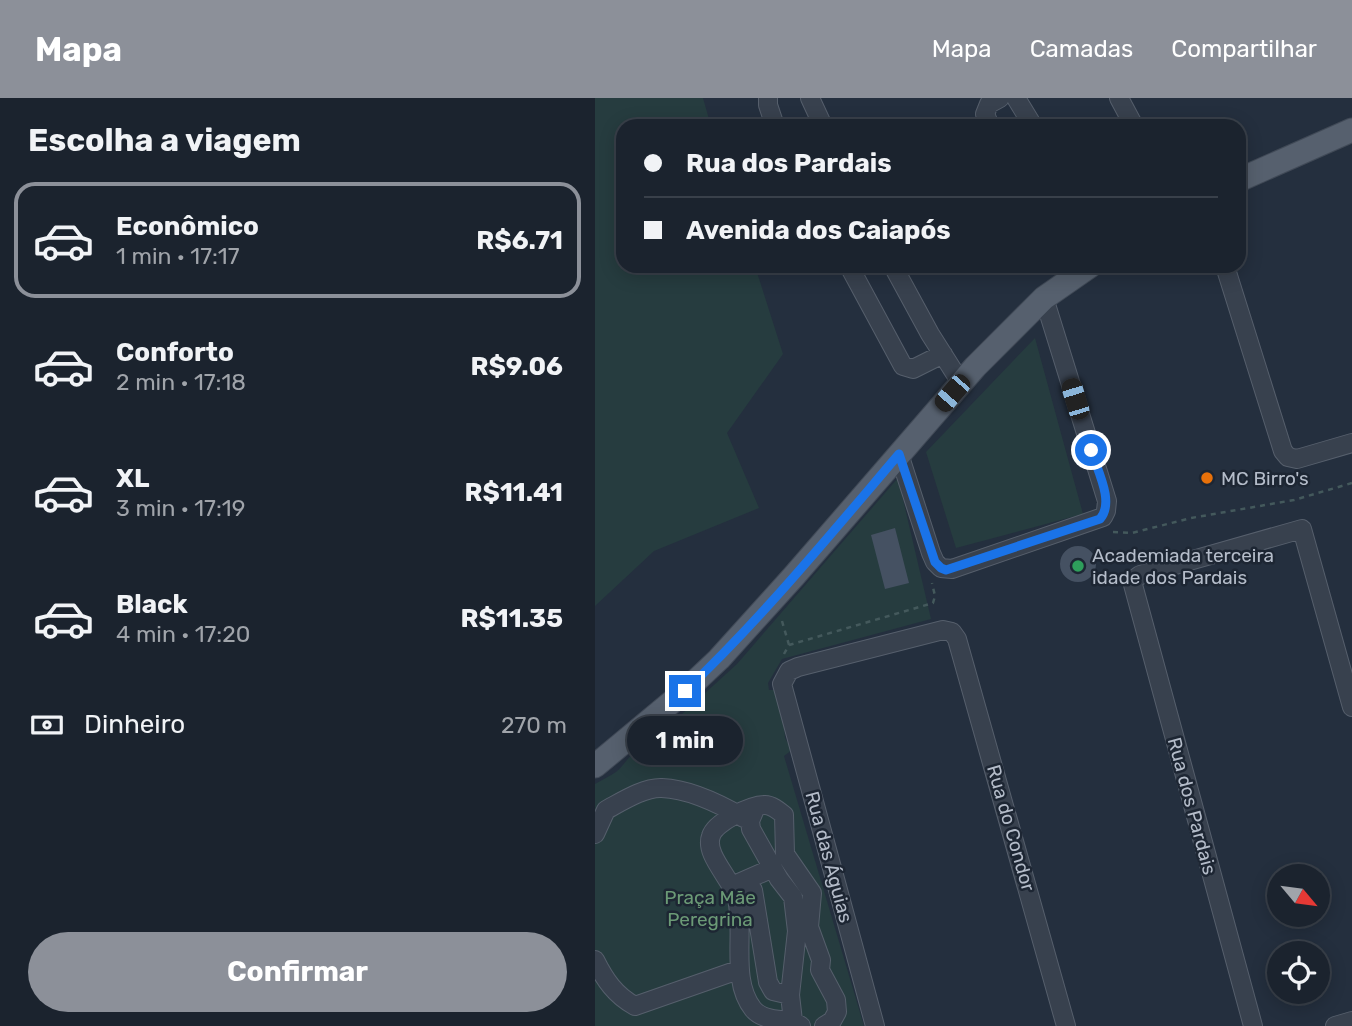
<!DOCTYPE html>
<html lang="pt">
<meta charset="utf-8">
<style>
body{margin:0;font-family:Rubik,sans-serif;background:#282f3a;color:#f1f3f6;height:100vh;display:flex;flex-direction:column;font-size:26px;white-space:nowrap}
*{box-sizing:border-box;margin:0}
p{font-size:23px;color:#a0a4aa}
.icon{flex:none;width:38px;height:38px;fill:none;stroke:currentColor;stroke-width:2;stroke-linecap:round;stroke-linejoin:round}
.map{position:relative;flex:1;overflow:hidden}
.side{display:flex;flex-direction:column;background:#1b232e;width:595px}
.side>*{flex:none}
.guide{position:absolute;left:21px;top:21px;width:630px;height:154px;border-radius:21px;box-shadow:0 4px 18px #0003,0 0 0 2px #39404a;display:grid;align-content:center;height:154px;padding:0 28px;background:#1b232e}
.needle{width:46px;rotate:119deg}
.fabs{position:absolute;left:672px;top:766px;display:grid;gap:14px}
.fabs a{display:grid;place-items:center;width:63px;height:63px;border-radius:50%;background:#1b232e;box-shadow:0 4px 18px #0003,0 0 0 2px #39404a;font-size:35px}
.end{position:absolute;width:32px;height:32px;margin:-16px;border:9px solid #1a73e8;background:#fff;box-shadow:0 0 0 4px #fff}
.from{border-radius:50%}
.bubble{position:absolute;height:49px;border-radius:24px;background:#1b232e;box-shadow:0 4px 18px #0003,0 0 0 2px #39404a;font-size:23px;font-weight:700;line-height:49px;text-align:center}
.car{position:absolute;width:21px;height:42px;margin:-21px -10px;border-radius:9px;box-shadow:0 0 5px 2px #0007;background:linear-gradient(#222 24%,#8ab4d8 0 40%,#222 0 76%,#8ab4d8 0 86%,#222 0)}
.guide b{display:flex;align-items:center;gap:24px;height:66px;font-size:26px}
.guide b+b{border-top:2px solid #39404a}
.guide i{width:18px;height:18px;background:#f1f3f6}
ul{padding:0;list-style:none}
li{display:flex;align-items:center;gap:21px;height:116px;margin:0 14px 10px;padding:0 14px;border:4px solid transparent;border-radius:21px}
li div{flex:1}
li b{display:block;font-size:26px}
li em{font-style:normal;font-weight:700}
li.on{border-color:#8c9099}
li>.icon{width:63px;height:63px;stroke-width:1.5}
h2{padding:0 28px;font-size:32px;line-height:84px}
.pay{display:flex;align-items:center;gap:18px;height:77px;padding:0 28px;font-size:26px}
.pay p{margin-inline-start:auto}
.action{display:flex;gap:14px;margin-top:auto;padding:14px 28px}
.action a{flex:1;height:80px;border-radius:42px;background:#8c9099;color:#fff;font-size:28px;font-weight:700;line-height:80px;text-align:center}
header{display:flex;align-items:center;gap:42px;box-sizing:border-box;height:98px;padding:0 35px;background:#8c9099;color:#fff}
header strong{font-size:33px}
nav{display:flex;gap:38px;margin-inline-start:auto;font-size:24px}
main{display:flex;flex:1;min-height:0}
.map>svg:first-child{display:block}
</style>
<header>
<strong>Mapa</strong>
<nav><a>Mapa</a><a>Camadas</a><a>Compartilhar</a></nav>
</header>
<main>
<section class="side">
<h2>Escolha a viagem</h2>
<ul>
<li class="on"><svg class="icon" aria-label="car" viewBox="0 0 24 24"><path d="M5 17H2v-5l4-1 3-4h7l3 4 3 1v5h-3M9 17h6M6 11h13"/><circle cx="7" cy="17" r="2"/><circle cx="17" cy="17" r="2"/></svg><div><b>Econômico</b><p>1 min · 17:17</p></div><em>R$6.71</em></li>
<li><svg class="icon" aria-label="car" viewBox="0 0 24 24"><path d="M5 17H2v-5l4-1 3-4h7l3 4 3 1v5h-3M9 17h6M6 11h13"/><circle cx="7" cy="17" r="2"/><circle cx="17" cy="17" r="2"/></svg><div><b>Conforto</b><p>2 min · 17:18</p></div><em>R$9.06</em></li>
<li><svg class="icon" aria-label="car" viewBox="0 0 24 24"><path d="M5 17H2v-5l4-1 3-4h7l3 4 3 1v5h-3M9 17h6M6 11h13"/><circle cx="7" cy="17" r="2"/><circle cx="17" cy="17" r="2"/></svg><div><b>XL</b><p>3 min · 17:19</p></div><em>R$11.41</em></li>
<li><svg class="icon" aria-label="car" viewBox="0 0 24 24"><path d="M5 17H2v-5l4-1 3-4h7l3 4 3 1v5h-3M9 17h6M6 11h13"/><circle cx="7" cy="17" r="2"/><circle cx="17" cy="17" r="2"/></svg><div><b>Black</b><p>4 min · 17:20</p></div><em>R$11.35</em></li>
</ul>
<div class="pay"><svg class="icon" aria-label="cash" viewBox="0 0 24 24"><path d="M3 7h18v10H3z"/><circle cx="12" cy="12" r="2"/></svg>Dinheiro<p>270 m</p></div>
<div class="action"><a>Confirmar</a></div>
</section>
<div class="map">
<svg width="757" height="928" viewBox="0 0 757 928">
<rect width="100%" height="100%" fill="#242f3e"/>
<!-- green -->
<path fill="#263c3f" d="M0 0H108L116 28H28V168H160L188 256 132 335 164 410 59 453 0 508Z
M440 240 488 416 361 450 331 354Z
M303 380 336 521 187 561 173 585 174 592H179L188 611 190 640 197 652 189 658 269 928H0V686C7 682 15 678 21 674 32 665 37 650 53 647L142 566Z"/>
<!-- building -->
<path fill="#455162" d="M300 430 314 485 290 491 276 437Z
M465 466a18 18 0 1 1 36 0a18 18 0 1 1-36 0Z"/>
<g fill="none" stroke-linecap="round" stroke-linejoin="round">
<!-- minor casing -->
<g stroke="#565f6c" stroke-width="20">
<path id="minor" d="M173 0V7L180 28
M215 0 228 28
M421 0 438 28
M524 0 539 28
M395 28 390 16 394 6 405 0
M254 168 308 268 318 271 348 256
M298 168 335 236 366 285
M630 168 688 353 693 359 702 361 757 345
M304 356 336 455 340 464 346 470 357 471 508 419 511 413 512 403 449 200
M160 711 155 723 156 731 184 781 198 799 202 833 195 897 198 923 206 928
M0 736 11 712C26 704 49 689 67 690 95 691 125 706 149 720
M137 788 178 770
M158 792 173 884 178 893 195 897
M0 862C10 882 20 897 40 908L143 872
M198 923C185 922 167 922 158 911 135 882 150 835 142 801 137 781 109 757 116 738 120 724 156 707 170 707 177 707 184 713 189 717L190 756 217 795 214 829 226 862 225 872 241 902 242 914 237 923 229 928
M280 928 187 586 194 573 203 569 348 532 357 534 362 541 471 928
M658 928 537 483 545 477 707 431 757 609
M740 928 757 923"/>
</g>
<!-- major casing -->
<g stroke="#414a57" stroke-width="25">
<path id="major" d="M644 82 757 32
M0 668 90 593 124 561 199 478 380 269 449 200 495 168"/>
</g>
<!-- path -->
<path stroke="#44595c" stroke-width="2.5" stroke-dasharray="5 5" stroke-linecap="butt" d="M518 434 537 435 596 420 699 402 757 385
M187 523 194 547
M189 556 194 547 338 505 340 498 337 485"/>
<!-- minor -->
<use href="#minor" stroke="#38414e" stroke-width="18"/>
<!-- major -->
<use href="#major" stroke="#56606e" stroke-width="23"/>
</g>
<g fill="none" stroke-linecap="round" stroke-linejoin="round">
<!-- route -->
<path stroke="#1a73e8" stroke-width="9" d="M90 593C167 520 235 437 304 356L340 464 346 470 351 472 505 421C520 404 502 372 496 352"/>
</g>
<!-- markers -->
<circle fill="#e8710a" stroke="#1d2633" stroke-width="2.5" cx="612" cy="380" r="7"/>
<circle fill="#2e9e5b" stroke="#1d2633" stroke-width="2.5" cx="483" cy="468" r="7"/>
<g text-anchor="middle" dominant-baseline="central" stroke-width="5" stroke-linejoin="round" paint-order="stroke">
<!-- poi labels -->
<g font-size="19" fill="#b4bcc9" stroke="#1d2633" text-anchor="start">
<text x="626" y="380">MC Birro's</text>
<text x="497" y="457">Academiada terceira<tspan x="497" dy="22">idade dos Pardais</tspan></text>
</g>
<!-- street labels -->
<g font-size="19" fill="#b4bcc9" stroke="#1d2633">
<text transform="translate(597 708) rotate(75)">Rua dos Pardais</text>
<text transform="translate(416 730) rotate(74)">Rua do Condor</text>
<text transform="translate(234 759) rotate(75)">Rua das Águias</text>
</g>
<!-- park labels -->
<g font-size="19" fill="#6b9a76" stroke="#1d2633">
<text x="115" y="799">Praça Mãe<tspan x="115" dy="22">Peregrina</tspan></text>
</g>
</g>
</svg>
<div class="fabs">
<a><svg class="needle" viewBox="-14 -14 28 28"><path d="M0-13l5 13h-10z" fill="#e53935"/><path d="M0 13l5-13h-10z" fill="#a0a4aa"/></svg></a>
<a><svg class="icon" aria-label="locate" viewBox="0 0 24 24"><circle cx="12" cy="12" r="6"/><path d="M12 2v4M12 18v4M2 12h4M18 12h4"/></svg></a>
</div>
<i class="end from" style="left:496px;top:352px"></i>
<i class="end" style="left:90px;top:593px"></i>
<div class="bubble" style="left:32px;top:618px;width:116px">1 min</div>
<i class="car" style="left:357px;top:295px;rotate:221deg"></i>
<i class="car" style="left:480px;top:301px;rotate:343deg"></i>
<div class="guide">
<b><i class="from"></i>Rua dos Pardais</b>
<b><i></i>Avenida dos Caiapós</b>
</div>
</div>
</main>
